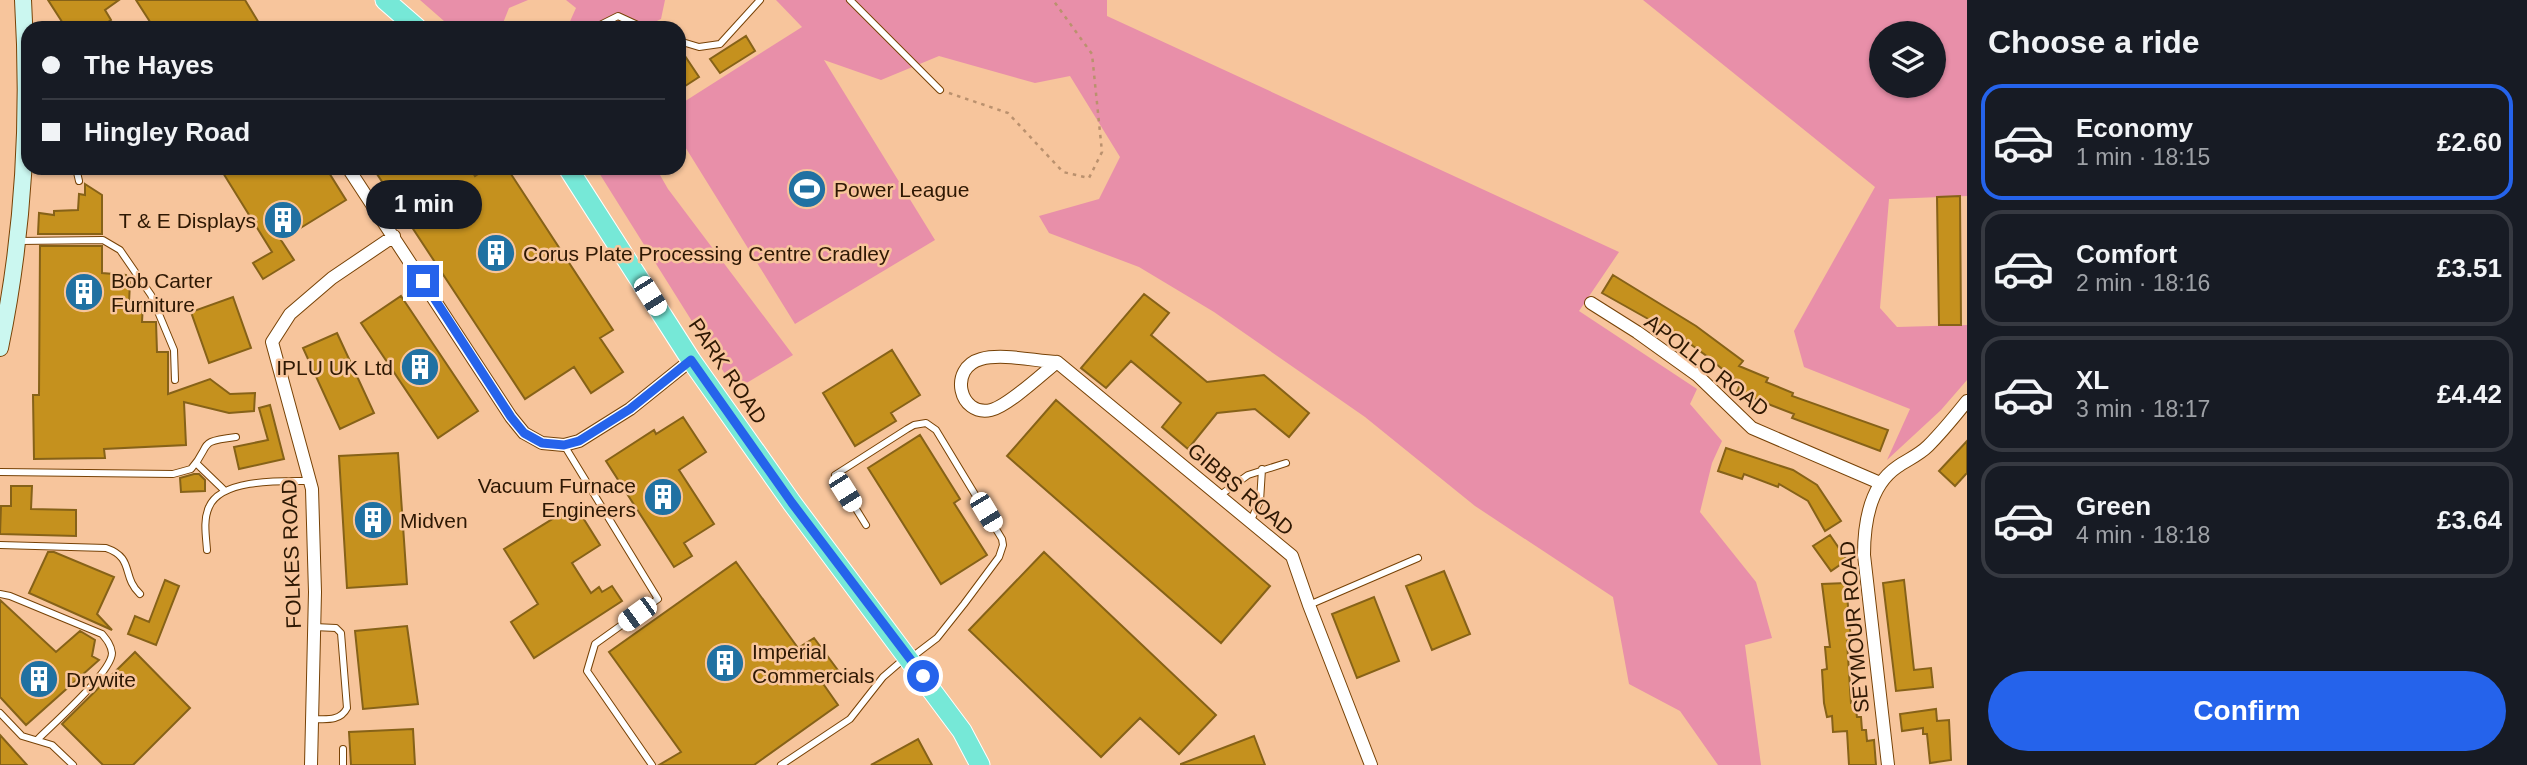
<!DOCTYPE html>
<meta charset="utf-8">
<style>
body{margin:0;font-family:Arial,sans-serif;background:#242831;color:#f1f3f6;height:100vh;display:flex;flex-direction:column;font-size:26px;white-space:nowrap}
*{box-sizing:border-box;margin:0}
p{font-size:23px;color:#9ea1a6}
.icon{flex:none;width:38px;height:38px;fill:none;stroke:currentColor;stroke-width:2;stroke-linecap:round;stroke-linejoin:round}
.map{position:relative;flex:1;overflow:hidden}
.details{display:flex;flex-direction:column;background:#171b24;width:560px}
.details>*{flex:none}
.top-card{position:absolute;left:21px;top:21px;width:665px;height:154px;border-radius:21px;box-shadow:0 2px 5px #0004;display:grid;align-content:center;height:154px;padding:0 21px;background:#171b24}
.tools{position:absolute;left:1869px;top:21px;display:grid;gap:14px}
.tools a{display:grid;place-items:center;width:77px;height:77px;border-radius:50%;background:#171b24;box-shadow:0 2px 5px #0004;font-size:35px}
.end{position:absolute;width:32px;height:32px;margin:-16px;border:9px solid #2563eb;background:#fff;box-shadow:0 0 0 4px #fff}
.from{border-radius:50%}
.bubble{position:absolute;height:49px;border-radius:24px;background:#171b24;box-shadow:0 2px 5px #0004;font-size:23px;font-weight:700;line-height:49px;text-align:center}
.car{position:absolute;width:21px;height:42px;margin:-21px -10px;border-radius:9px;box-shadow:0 0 5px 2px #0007;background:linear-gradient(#fff 24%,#345 0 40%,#fff 0 76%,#345 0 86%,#fff 0)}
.top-card b{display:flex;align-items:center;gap:24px;height:66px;font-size:26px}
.top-card b+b{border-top:2px solid #363941}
.top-card i{width:18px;height:18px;background:#f1f3f6}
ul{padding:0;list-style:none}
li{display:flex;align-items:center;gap:21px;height:116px;margin:0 14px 10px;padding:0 7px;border:4px solid #363941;border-radius:21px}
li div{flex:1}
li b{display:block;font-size:26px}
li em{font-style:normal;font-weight:700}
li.selected{border-color:#2563eb}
li>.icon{width:63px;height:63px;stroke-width:1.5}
h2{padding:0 21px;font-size:32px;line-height:84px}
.action{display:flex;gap:14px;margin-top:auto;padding:14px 21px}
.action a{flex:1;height:80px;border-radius:42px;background:#2563eb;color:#fff;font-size:28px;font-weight:700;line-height:80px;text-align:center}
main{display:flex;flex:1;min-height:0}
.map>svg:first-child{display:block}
</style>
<main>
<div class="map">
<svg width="1967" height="765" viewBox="0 0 1967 765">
<rect width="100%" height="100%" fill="#f7c59c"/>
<!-- green -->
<path fill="#e88fa9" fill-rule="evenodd" d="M420 0H528L509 8 501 28H452Z
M566 0H665L661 19 642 28H567L576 8Z
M776 0H1107V16L1619 252 1579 311 1697 389 1690 404 1722 441 1712 463 1700 512 1756 582 1772 638 1745 645 1761 765H1718L1680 711 1629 684 1613 597 1475 506 1365 417 1214 312 1139 267 1049 233 1039 216 1099 199 1120 157 1070 76 1035 83 939 56 881 80 824 60 935 240 795 324 679 137V105L802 27Z
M1643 0H1967V196L1889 199 1880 308 1897 327 1967 325V380L1941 410 1887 460 1910 409 1804 367 1794 331 1875 187ZM1881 33H1934V86H1881Z
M596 168H656L668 189 793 355 735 390Z"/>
<!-- building -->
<path fill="#c5911e" stroke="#866218" stroke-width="2" d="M48 0H119L105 10 111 20 99 28H66Z
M136 0H245L262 28H154Z
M746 36 755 51 720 73 710 59Z
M679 47 699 77 679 90Z
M220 168H326L346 200 281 240 294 260 263 279 253 263 272 252Z
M373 168H470L475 176 487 168H507L613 330 600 338 623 372 591 393 574 367 525 399Z
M85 184 102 195V234H38L39 213 54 215V211L78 210 79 194 85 195Z
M1960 196 1961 325H1939L1937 197Z
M40 246H102V273L126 275 130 282 129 303 143 304 142 322H156L157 352H168V394L210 379 230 394 255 393 254 411 229 413 184 402 186 445 104 449 105 458 34 459 33 395H39Z
M1613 275 1696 326 1743 361 1739 366 1768 378 1766 382 1793 393 1792 396 1888 430 1880 451 1792 418 1794 414 1737 392 1740 384 1708 357 1682 338 1602 293Z
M1144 294 1169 313 1151 335 1207 382 1264 375 1309 413 1289 437 1255 409 1217 413 1188 449 1162 427 1181 403 1131 361 1106 388 1081 368Z
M401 296 478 411 438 438 361 323Z
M233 297 251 348 209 363 191 312Z
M337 333 374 413 340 429 303 348Z
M892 350 920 395 891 413 896 421 855 446 823 393Z
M1056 400 1270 586 1221 643 1007 456Z
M270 405 284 459 239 469 234 447 268 440 259 408Z
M683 417 706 452 679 470 714 524 684 543 692 556 674 567 606 461 654 430 656 434Z
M920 435 960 499 954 503 987 555 941 584 868 468Z
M1967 441V473L1955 486 1939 471Z
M1726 448 1793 470 1817 485 1841 521 1825 531 1808 501 1779 484 1778 487 1744 474 1742 479 1718 471Z
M398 453 407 584 347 588 339 456Z
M194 474H199L205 480V491L181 492 180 478Z
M11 486H32L31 509 76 510V536L0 534 1 506H11Z
M575 505 600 545 572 563 591 593 599 587 602 592 612 586 622 601 534 658 511 622 538 604 504 549Z
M1830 535 1847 560 1831 571 1813 546Z
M48 552H54L114 577 97 614 112 630 29 593Z
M1044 552 1216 715 1179 754 1140 718 1101 757 969 630Z
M736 562 798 648 814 638 840 673 824 685 838 705 754 765H659L681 752 609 652Z
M1444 571 1470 634 1432 650 1406 586Z
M165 580 179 586 156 645 128 634 135 616 149 622Z
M1904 580 1914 670 1931 668 1933 687 1896 691 1883 583Z
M1846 583 1851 641H1847L1851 703H1855L1857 717H1861L1862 730H1866L1867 741 1874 740 1876 765H1849L1847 731 1833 732 1832 716 1827 717 1824 703 1822 670 1827 669 1825 647H1830L1822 584Z
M1374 597 1399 661 1357 678 1332 614Z
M0 600 56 652 80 631 95 640 92 656 99 660 26 725 0 697Z
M407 626 418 704 363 709 355 631Z
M135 652 190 708 133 765H103L62 724Z
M1936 709 1937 721 1949 720 1951 760 1930 763 1927 734H1923V728L1902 731 1900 714Z
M413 729 415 765H351L349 732Z
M0 735 27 765H0Z
M1254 736 1265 765H1181V764Z
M918 739 932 765H871Z"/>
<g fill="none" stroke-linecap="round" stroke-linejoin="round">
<!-- service casing -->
<g stroke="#774206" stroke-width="8">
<path id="service" d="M850 0 940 90
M594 28 618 16 644 28
M679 41 699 47 720 44 760 0
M76 168 79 181
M19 241 103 240 120 250 151 295 174 350 175 380
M564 445 658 599 595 644 587 671 652 765
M196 463 225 491
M0 472 173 474 191 469C213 444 195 442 236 437
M1219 496 1248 475 1286 463
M1250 522 1260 501 1262 469
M866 525 835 475 907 429 914 425 926 423 936 430 1002 539 1003 545 999 557 964 604 937 638 912 657
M0 545 106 548C135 558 121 576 140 594
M207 550C206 536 203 520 209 507 221 478 284 481 310 481
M0 594 10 596 102 634C107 640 111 645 112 653 112 672 53 724 38 739
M1309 605 1418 558
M0 713 22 736 52 745 73 765
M312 719C325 719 340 722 347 708L341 633 336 628 314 627
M343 749V765
M781 765 850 719 883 677 905 658"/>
</g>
<!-- minor casing -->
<g stroke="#774206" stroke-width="14">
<path id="minor" d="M348 168 511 417 524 433 542 443 564 445 579 441 630 409 691 360
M1591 303 1637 332 1697 375 1752 428 1880 483
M1057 362C1035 361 1002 353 981 359 948 368 959 417 991 410 1008 406 1042 374 1057 362L1292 556 1309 605 1371 765
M311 765 315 592 312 489 272 342 290 314 332 278 394 236
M1888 765 1864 555C1864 525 1869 486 1897 467 1907 460 1919 455 1928 446 1942 432 1955 416 1967 401"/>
</g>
<!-- secondary casing -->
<g stroke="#774206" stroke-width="18">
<path id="secondary" d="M0 348C24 233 30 117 23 0"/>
</g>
<!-- trunk casing -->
<g stroke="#fff" stroke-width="21">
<path id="trunk" d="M385 0 417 28
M568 168 691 360 792 503 962 731 980 765"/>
</g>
<!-- path -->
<path stroke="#ba916e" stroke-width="2.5" stroke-dasharray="3.5 5" stroke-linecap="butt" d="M949 93 1008 113 1063 172 1089 178 1102 152 1092 54 1053 0"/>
<!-- service -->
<use href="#service" stroke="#fff" stroke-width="6"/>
<!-- minor -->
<use href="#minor" stroke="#fff" stroke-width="12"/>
<!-- secondary -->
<use href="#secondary" stroke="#cbf7f0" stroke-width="16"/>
<!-- trunk -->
<use href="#trunk" stroke="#76e8d7" stroke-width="19"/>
</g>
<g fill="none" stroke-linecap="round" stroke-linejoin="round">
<!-- route -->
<path stroke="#2563eb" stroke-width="9" d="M423 281 511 417 524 433 542 443 564 445 579 441 630 409 691 360 792 503 923 676"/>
</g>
<!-- icons -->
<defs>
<g id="stadium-disc" transform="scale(2.0125)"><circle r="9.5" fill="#2071a2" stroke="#f7c59c"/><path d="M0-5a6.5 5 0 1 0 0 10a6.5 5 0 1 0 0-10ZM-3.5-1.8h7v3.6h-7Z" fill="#fff"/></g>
<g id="building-disc" transform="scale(2.0125)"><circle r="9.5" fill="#2071a2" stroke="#f7c59c"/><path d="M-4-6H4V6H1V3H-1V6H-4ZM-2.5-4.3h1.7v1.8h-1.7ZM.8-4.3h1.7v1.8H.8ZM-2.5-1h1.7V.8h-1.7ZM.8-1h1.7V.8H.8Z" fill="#fff"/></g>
</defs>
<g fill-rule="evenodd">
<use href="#stadium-disc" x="807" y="189"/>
<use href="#building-disc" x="283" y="220"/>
<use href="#building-disc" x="496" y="253"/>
<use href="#building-disc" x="84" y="292"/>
<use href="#building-disc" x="420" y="367"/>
<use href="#building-disc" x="663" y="497"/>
<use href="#building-disc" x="373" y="520"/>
<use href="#building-disc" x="725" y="663"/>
<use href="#building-disc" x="39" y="679"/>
</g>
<g text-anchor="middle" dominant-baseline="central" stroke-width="5" stroke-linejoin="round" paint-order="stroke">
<!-- poi labels -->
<g font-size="21" fill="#2e1803" stroke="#f7c59c" text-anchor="start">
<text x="834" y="189">Power League</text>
<text x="256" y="220" text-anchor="end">T &amp; E Displays</text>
<text x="523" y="253">Corus Plate Processing Centre Cradley</text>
<text x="111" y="280">Bob Carter<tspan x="111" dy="24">Furniture</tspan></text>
<text x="393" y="367" text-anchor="end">IPLU UK Ltd</text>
<text x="636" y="485" text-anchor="end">Vacuum Furnace<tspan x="636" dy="24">Engineers</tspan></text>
<text x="400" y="520">Midven</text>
<text x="752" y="651">Imperial<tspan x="752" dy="24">Commercials</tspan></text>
<text x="66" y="679">Drywite</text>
</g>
<!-- street labels -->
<g font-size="21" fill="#2e1803" stroke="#f7c59c">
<text transform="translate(1707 365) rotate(38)">APOLLO ROAD</text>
<text transform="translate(728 371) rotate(56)">PARK ROAD</text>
<text transform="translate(1241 489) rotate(40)">GIBBS ROAD</text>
<text transform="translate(291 554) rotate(-92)">FOLKES ROAD</text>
<text transform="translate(1854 627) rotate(-95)">SEYMOUR ROAD</text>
</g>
</g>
</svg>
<div class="tools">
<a><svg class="icon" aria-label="layers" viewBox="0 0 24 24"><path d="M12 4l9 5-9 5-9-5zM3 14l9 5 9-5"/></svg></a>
</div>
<i class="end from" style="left:923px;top:676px"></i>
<i class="end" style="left:423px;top:281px"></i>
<div class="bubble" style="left:366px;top:180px;width:116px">1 min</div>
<i class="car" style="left:650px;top:296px;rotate:148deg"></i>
<i class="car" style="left:845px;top:492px;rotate:148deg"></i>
<i class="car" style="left:986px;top:512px;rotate:149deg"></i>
<i class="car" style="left:637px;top:614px;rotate:234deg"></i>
<div class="top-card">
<b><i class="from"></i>The Hayes</b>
<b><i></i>Hingley Road</b>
</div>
</div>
<section class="details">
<h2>Choose a ride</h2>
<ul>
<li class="selected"><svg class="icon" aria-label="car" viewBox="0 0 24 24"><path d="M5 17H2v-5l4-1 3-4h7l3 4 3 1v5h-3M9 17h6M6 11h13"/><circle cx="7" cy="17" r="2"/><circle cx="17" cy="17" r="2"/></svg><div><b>Economy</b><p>1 min · 18:15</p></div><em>£2.60</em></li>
<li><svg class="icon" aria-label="car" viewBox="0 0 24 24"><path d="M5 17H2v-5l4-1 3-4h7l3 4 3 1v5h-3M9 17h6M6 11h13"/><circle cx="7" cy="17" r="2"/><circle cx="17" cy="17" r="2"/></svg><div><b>Comfort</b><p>2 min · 18:16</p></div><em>£3.51</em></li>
<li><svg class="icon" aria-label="car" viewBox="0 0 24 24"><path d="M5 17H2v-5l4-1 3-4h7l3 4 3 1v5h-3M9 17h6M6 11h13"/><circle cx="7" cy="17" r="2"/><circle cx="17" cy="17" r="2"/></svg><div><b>XL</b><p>3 min · 18:17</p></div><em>£4.42</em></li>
<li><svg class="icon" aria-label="car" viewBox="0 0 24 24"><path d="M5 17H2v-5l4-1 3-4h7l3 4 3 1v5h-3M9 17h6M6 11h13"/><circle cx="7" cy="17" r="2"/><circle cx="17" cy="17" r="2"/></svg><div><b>Green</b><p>4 min · 18:18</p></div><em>£3.64</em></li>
</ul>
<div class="action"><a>Confirm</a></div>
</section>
</main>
